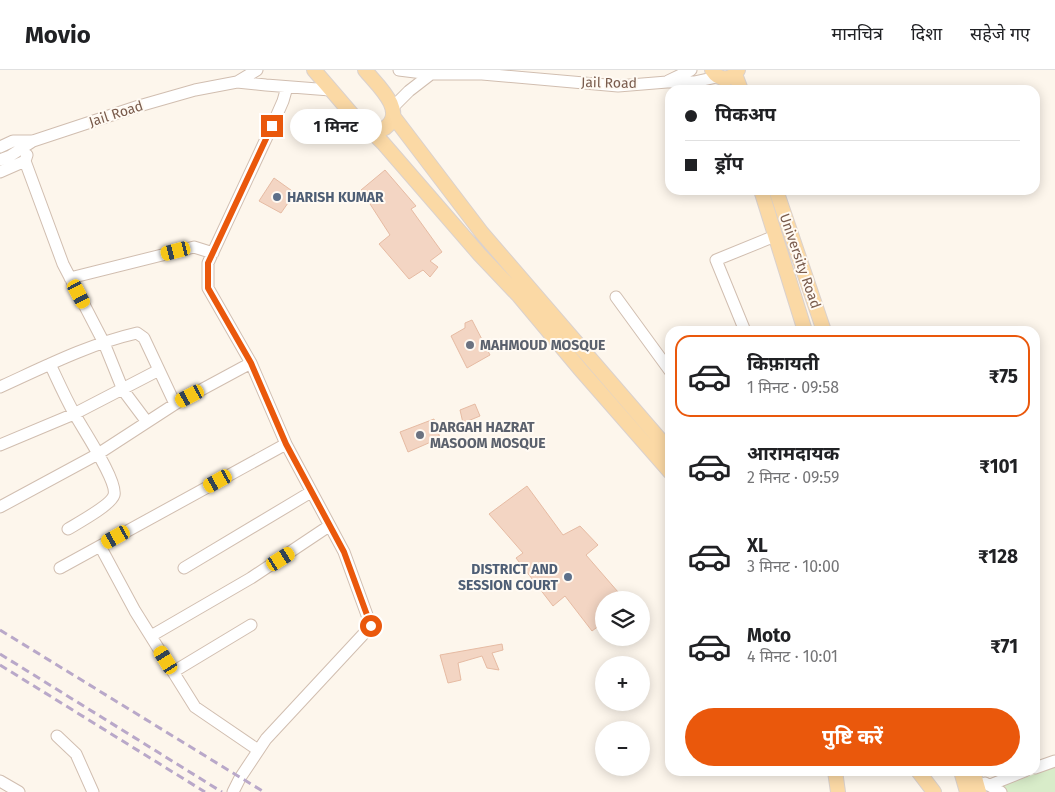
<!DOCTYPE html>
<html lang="hi">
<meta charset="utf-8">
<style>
body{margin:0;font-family:"Fira Sans","Noto Sans Devanagari",sans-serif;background:#f6f6f6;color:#202124;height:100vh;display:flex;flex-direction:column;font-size:19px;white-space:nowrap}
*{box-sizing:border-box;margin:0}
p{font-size:16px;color:#757577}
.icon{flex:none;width:28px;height:28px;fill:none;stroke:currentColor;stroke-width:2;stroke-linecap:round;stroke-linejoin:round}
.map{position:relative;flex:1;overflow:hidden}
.panel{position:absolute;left:665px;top:256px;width:375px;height:450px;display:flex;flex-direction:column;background:#fff;border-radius:15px;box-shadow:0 2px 12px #0003}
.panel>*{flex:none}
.top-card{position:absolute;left:665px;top:15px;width:375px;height:110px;border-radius:15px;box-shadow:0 2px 12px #0003;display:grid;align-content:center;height:110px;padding:0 20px;background:#fff}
.controls{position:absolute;left:595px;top:521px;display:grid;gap:10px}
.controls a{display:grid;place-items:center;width:55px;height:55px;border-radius:50%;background:#fff;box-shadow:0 2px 12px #0003;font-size:25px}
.end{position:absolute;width:22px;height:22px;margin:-11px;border:6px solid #ea580c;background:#fff;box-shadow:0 0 0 2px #fff}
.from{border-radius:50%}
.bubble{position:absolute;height:35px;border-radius:18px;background:#fff;box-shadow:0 2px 12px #0003;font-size:16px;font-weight:700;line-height:35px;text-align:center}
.car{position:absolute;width:15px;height:30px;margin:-15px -8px;border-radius:6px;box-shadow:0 0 4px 1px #0007;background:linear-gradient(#f5c518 24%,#345 0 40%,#f5c518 0 76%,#345 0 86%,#f5c518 0)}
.top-card b{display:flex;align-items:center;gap:18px;height:48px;font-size:19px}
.top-card b+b{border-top:1px solid #e0e0e0}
.top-card i{width:12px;height:12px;background:#202124}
ul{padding:9px 0 0;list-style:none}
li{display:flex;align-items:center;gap:15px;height:82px;margin:0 10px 8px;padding:0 10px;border:2px solid transparent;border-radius:15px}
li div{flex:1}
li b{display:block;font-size:19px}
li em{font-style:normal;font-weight:700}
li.current{border-color:#ea580c}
li>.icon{width:45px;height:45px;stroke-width:1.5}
.primary-button{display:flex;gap:10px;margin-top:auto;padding:10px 20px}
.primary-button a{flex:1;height:58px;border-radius:30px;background:#ea580c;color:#fff;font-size:20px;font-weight:700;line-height:58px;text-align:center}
header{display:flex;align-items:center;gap:30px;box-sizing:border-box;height:70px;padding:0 25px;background:#fff;border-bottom:1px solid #e0e0e0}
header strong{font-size:24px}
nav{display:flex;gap:28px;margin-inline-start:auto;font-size:18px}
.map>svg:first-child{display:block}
</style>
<header>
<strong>Movio</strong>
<nav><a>मानचित्र</a><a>दिशा</a><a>सहेजे गए</a></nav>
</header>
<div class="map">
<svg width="1055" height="722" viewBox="0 0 1055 722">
<rect width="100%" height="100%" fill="#fdf6ec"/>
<!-- green -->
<path fill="#d8ecc9" d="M1055 697V722H1005L1003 721 1004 715Z"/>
<!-- building -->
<path fill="#f3d5c3" stroke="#e6bba3" d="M385 100 416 136 411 139 442 182 430 191 438 197 430 207 423 200 409 209 379 174 390 165 361 120Z
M274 108 295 123 281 143 259 131Z
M472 250 490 285 467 298 451 266 465 258V253Z
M475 334 480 346 463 353 460 340Z
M434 349 440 368 408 382 400 362Z
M527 416 563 465 580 456 598 475 586 485 625 530H604V552L592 561 565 526 553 536 516 488 523 483 489 444Z
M502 574 503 580 492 583 499 600 487 598 482 586 458 593 461 610 448 613 440 585Z"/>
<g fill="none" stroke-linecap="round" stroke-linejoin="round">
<!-- minor casing -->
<g stroke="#d1beb0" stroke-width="13">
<path id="minor" d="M399 0 431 4H482L618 16 667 12H694L717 7
M668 11 691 0
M237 12 257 0
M393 37 409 21 431 4
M0 77 13 71H32
M0 90 10 86 33 71 139 36 195 20 237 12 266 15 330 20
M25 91 63 194 104 273 123 320 147 352
M0 102 25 91 27 85
M70 208 194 177 213 183
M616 227 670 301
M745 261 716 190 775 166
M50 294C58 311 65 327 74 343 82 358 118 411 114 425 111 435 78 453 68 459
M0 317C44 297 89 274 137 263L144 268 175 334
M0 375 74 344 159 300
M0 437 98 384 175 334 251 293
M100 476 135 541 195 637 258 680
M60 498 286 374
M184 498 311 422
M151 566 251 508 329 456
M173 602 251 555
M57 666 76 684 93 722
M1035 698 1055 691
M0 711 19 722
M985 713 1001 722
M990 715 1025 701
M233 722 240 708 266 669 371 556 344 482 286 374 251 293 208 218V193L272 56 283 31 287 17"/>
</g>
<!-- major casing -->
<g stroke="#dad1cd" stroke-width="16">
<path id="major" d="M314 0 363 57C371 61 377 63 385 58 408 41 376 14 365 0
M712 0C719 11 731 11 738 0
M735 4 741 20
M393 46 482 163 670 381
M371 61 383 73 480 185 519 226 580 299 670 402
M761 120 805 261
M776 120 824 261
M835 701 838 722
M918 701 934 722
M961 701 967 722
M973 701 979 722"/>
</g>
<!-- minor -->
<use href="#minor" stroke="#fff" stroke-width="11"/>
<!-- major -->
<use href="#major" stroke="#fbd9a5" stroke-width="14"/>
<!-- rail -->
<path stroke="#b9a8c9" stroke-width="3" stroke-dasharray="8 5" stroke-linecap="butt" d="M0 560 264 722
M0 584 222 722
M0 595 205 722"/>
</g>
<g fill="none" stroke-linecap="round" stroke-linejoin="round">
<!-- route -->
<path stroke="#ea580c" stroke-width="6" d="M272 56 208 193V218L251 293 286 374 344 482 371 556"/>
</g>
<!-- markers -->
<g fill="#5c6f8a" stroke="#fffaf3" stroke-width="2">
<circle cx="277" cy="127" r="5"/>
<circle cx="568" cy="507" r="5"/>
</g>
<g fill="#6b7280" stroke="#fffaf3" stroke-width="2">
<circle cx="470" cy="275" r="5"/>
<circle cx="420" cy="365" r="5"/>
</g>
<g text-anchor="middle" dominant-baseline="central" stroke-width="4" stroke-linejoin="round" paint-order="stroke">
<!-- street labels -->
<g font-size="14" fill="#7a5c4d" stroke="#fffaf3">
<text transform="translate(609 13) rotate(1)">Jail Road</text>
<text transform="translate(116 44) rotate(-18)">Jail Road</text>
<text transform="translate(800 191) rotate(71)">University Road</text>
</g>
<!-- service labels -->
<g font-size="14" font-weight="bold" fill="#4e5e75" stroke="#fffaf3" text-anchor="start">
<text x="287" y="127">HARISH KUMAR</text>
<text x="558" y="499" text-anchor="end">DISTRICT AND<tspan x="558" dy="16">SESSION COURT</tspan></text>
</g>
<!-- worship labels -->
<g font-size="14" font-weight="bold" fill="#5b616d" stroke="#fffaf3" text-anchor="start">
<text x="480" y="275">MAHMOUD MOSQUE</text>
<text x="430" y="357">DARGAH HAZRAT<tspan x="430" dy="16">MASOOM MOSQUE</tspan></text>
</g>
</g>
</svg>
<div class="controls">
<a><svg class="icon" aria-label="layers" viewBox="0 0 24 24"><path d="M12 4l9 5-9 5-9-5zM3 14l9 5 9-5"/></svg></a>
<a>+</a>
<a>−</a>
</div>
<i class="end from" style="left:371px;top:556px"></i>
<i class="end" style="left:272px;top:56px"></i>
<div class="bubble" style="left:290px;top:39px;width:92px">1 मिनट</div>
<i class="car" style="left:176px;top:181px;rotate:256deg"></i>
<i class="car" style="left:79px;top:224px;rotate:152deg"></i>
<i class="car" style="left:190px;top:326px;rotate:242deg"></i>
<i class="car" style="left:218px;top:411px;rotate:241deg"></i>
<i class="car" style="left:116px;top:467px;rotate:241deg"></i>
<i class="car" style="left:281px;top:489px;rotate:58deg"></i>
<i class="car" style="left:166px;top:590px;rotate:328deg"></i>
<div class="top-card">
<b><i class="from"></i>पिकअप</b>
<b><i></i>ड्रॉप</b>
</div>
<section class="panel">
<ul>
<li class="current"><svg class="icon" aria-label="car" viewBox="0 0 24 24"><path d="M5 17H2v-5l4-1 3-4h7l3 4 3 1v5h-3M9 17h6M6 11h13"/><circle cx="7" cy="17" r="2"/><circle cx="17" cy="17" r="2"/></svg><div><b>किफ़ायती</b><p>1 मिनट · 09:58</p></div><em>₹75</em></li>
<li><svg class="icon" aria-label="car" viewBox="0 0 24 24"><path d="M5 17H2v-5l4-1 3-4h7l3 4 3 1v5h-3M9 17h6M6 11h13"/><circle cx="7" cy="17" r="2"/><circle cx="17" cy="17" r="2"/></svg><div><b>आरामदायक</b><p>2 मिनट · 09:59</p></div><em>₹101</em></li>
<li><svg class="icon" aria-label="car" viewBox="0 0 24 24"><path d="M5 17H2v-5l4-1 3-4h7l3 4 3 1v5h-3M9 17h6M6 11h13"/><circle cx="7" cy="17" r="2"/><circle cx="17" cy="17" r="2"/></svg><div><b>XL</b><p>3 मिनट · 10:00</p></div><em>₹128</em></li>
<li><svg class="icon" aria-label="car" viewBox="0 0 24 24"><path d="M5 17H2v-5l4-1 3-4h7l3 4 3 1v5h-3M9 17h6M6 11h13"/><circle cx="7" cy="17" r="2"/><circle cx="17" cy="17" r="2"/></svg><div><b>Moto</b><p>4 मिनट · 10:01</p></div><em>₹71</em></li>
</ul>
<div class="primary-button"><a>पुष्टि करें</a></div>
</section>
</div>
